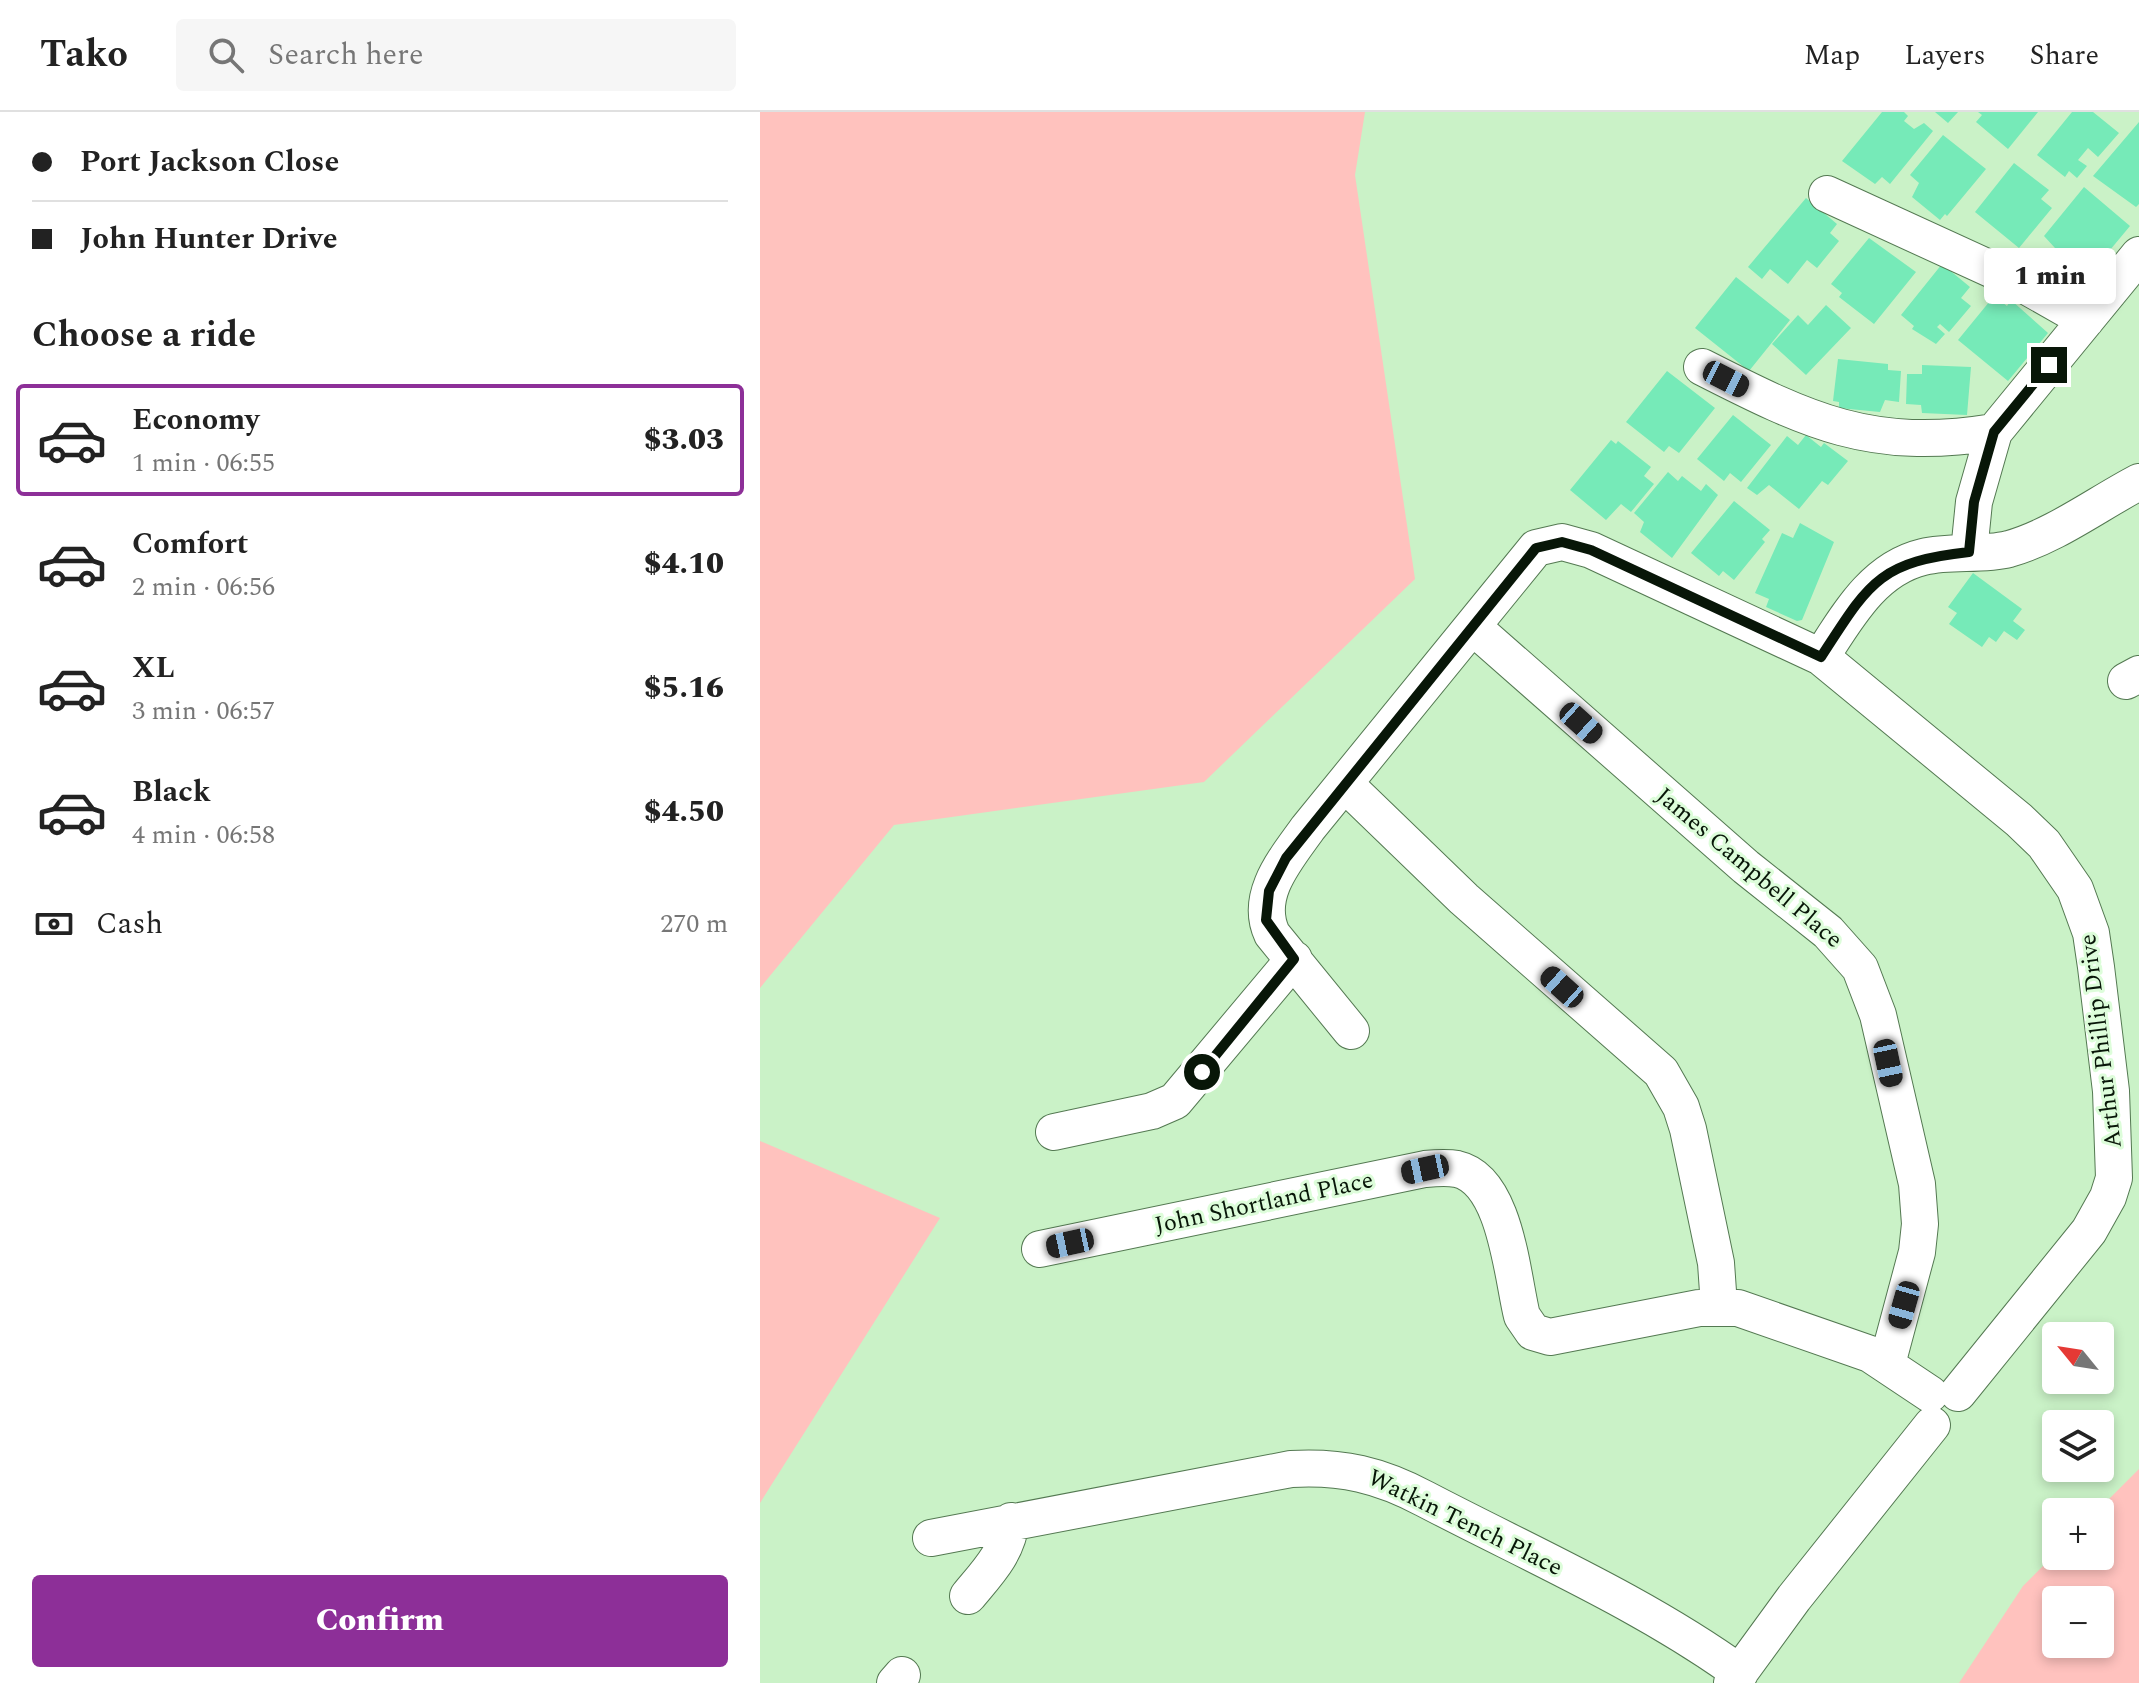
<!DOCTYPE html>
<meta charset="utf-8">
<style>
body{margin:0;font-family:Spectral,serif;background:#f6f6f6;color:#222;height:100vh;display:flex;flex-direction:column;font-size:30px;white-space:nowrap}
*{box-sizing:border-box;margin:0}
p{font-size:26px;color:#767676}
.icon{flex:none;width:44px;height:44px;fill:none;stroke:currentColor;stroke-width:2;stroke-linecap:round;stroke-linejoin:round}
.map{position:relative;flex:1;overflow:hidden}
.details{display:flex;flex-direction:column;background:#fff;width:760px}
.details>*{flex:none}
.hud{display:grid;align-content:center;height:176px;padding:0 32px;background:#fff}
.needle{width:52px;rotate:300deg}
.tools{position:absolute;left:1282px;top:1210px;display:grid;gap:16px}
.tools a{display:grid;place-items:center;width:72px;height:72px;border-radius:8px;background:#fff;box-shadow:0 4px 12px #0003;font-size:40px}
.end{position:absolute;width:36px;height:36px;margin:-18px;border:10px solid #081608;background:#fff;box-shadow:0 0 0 4px #fff}
.from{border-radius:50%}
.bubble{position:absolute;height:56px;border-radius:8px;background:#fff;box-shadow:0 4px 12px #0003;font-size:26px;font-weight:800;line-height:56px;text-align:center}
.car{position:absolute;width:24px;height:48px;margin:-24px -12px;border-radius:10px;box-shadow:0 0 6px 2px #0007;background:linear-gradient(#222 24%,#8ab4d8 0 40%,#222 0 76%,#8ab4d8 0 86%,#222 0)}
.hud b{display:flex;align-items:center;gap:28px;height:76px;font-size:30px}
.hud b+b{border-top:2px solid #e0e0e0}
.hud i{width:20px;height:20px;background:#222}
ul{padding:0;list-style:none}
li{display:flex;align-items:center;gap:24px;height:112px;margin:0 16px 12px;padding:0 16px;border:4px solid transparent;border-radius:8px}
li div{flex:1}
li b{display:block;font-size:30px}
li em{font-style:normal;font-weight:800}
li.selected{border-color:#8d2f98}
li>.icon{width:72px;height:72px;stroke-width:1.5}
h2{padding:0 32px;font-size:36px;line-height:96px}
.pay{display:flex;align-items:center;gap:20px;height:88px;padding:0 32px;font-size:30px}
.pay p{margin-inline-start:auto}
.cta{display:flex;gap:16px;margin-top:auto;padding:16px 32px}
.cta a{flex:1;height:92px;border-radius:8px;background:#8d2f98;color:#fff;font-size:32px;font-weight:800;line-height:92px;text-align:center}
header{display:flex;align-items:center;gap:48px;box-sizing:border-box;height:112px;padding:0 40px;background:#fff;border-bottom:2px solid #e0e0e0}
header strong{font-size:38px}
nav{display:flex;gap:44px;margin-inline-start:auto;font-size:28px}
.search{width:560px;height:72px;background:#f6f6f6;display:flex;align-items:center;gap:20px;box-sizing:border-box;padding:0 28px;border-radius:8px;color:#767676;font-size:30px}
main{display:flex;flex:1;min-height:0}
.map>svg:first-child{display:block}
</style>
<header>
<strong>Tako</strong>
<div class="search"><svg class="icon" aria-label="search" viewBox="0 0 24 24"><circle cx="10" cy="10" r="6"/><path d="M15 15l6 6"/></svg>Search here</div>
<nav><a>Map</a><a>Layers</a><a>Share</a></nav>
</header>
<main>
<section class="details">
<div class="hud">
<b><i class="from"></i>Port Jackson Close</b>
<b><i></i>John Hunter Drive</b>
</div>
<h2>Choose a ride</h2>
<ul>
<li class="selected"><svg class="icon" aria-label="car" viewBox="0 0 24 24"><path d="M5 17H2v-5l4-1 3-4h7l3 4 3 1v5h-3M9 17h6M6 11h13"/><circle cx="7" cy="17" r="2"/><circle cx="17" cy="17" r="2"/></svg><div><b>Economy</b><p>1 min · 06:55</p></div><em>$3.03</em></li>
<li><svg class="icon" aria-label="car" viewBox="0 0 24 24"><path d="M5 17H2v-5l4-1 3-4h7l3 4 3 1v5h-3M9 17h6M6 11h13"/><circle cx="7" cy="17" r="2"/><circle cx="17" cy="17" r="2"/></svg><div><b>Comfort</b><p>2 min · 06:56</p></div><em>$4.10</em></li>
<li><svg class="icon" aria-label="car" viewBox="0 0 24 24"><path d="M5 17H2v-5l4-1 3-4h7l3 4 3 1v5h-3M9 17h6M6 11h13"/><circle cx="7" cy="17" r="2"/><circle cx="17" cy="17" r="2"/></svg><div><b>XL</b><p>3 min · 06:57</p></div><em>$5.16</em></li>
<li><svg class="icon" aria-label="car" viewBox="0 0 24 24"><path d="M5 17H2v-5l4-1 3-4h7l3 4 3 1v5h-3M9 17h6M6 11h13"/><circle cx="7" cy="17" r="2"/><circle cx="17" cy="17" r="2"/></svg><div><b>Black</b><p>4 min · 06:58</p></div><em>$4.50</em></li>
</ul>
<div class="pay"><svg class="icon" aria-label="cash" viewBox="0 0 24 24"><path d="M3 7h18v10H3z"/><circle cx="12" cy="12" r="2"/></svg>Cash<p>270 m</p></div>
<div class="cta"><a>Confirm</a></div>
</section>
<div class="map">
<svg width="1379" height="1571" viewBox="0 0 1379 1571">
<rect width="100%" height="100%" fill="#caf2c7"/>
<!-- green -->
<path fill="#ffc2be" fill-rule="evenodd" d="M0 0H605L595 63 655 467 444 670 134 713 0 876Z
M0 1029 180 1106 0 1391Z
M1379 1357V1571H1199L1263 1474 1296 1441V1444H1340V1400H1336ZM1296 1488H1340V1532H1296Z"/>
<!-- building -->
<path fill="#76eab8" d="M1122 0H1144L1148 4 1144 9 1154 17 1164 11 1173 19 1130 72 1122 65 1115 72 1082 49Z
M1175 0H1198L1188 11Z
M1218 0H1278L1248 37 1216 10 1222 3Z
M1312 0H1333L1359 21 1338 45 1328 36 1318 48 1327 54 1317 66 1309 59 1305 65 1277 43Z
M1379 10V92L1376 95 1333 64Z
M1183 23 1226 57 1187 104 1185 102 1180 108 1152 85 1159 71 1150 63Z
M1254 51 1289 78 1281 87 1292 96 1259 136 1215 100Z
M1324 75 1370 114 1330 162 1313 151 1306 159 1288 144 1295 136 1284 124Z
M1046 86 1077 112 1070 121 1079 129 1057 156 1047 148 1028 172 1010 157 1002 167 988 155Z
M1109 126 1156 160 1114 212 1079 185 1082 181 1071 172Z
M1182 152 1210 175 1201 186 1211 194 1189 220 1180 212 1177 215 1185 222 1176 232 1152 217 1154 214 1141 203Z
M976 165 1030 208 989 259 935 216Z
M1234 184 1247 194 1251 188 1288 221 1248 269 1198 228Z
M1066 193 1091 216 1046 263 1012 232 1038 203 1048 213Z
M1078 247 1128 252V258L1141 259 1139 290 1125 288 1120 300 1079 296V290L1073 289Z
M1162 253 1211 255 1207 303 1162 301 1161 293 1146 292 1147 262H1162Z
M907 259 955 296 919 341 909 334 904 340 866 310Z
M973 303 1011 333 981 370 970 361 964 369 937 347Z
M1046 323 1061 335 1064 331 1088 349 1068 373 1062 369 1039 397 1009 373 997 383 987 376 1027 324 1038 333Z
M851 328 856 332 858 329 891 355 884 364 894 372 871 400 861 392 846 408 810 378Z
M908 360 918 369 922 364 941 379 946 372 958 383 912 446 880 420 884 410 874 401Z
M974 389 1010 418 1002 427 1005 430 974 468 963 459 959 464 931 441Z
M1040 411 1074 430 1042 508 1037 509 1006 495 1009 487 995 481 1022 421 1033 426Z
M1213 461 1262 497 1253 509 1265 518 1257 528 1244 519 1236 530 1229 525 1222 535 1189 512 1197 501 1188 495Z"/>
<g fill="none" stroke-linecap="round" stroke-linejoin="round">
<!-- minor casing -->
<g stroke="#547952" stroke-width="38">
<path id="minor" d="M1067 82 1259 170 1326 208
M942 255C1048 309 1111 340 1234 320
M1209 440 1214 390 1234 320 1379 143
M713 515 986 755 1068 820 1100 856 1118 903 1157 1072 1160 1112 1157 1140 1127 1252
M1061 545C1087 505 1113 457 1163 445 1191 438 1221 444 1249 437 1295 424 1337 392 1379 370
M1366 569 1379 562
M586 673 704 787 901 960 921 995 928 1017 956 1151 959 1194
M591 919 512 822C494 783 526 747 548 716L776 436 802 430 831 438 1061 545 1259 708 1284 732 1315 777 1331 821 1336 855 1351 979 1354 1066 1348 1085 1329 1119 1198 1281
M294 1020 392 999 415 989 534 847
M280 1137 665 1057C675 1056 687 1055 697 1057 746 1068 752 1164 762 1204L773 1220 790 1225 939 1196H978L1110 1242 1170 1282
M171 1426 531 1357C582 1354 620 1363 665 1387 770 1442 883 1491 980 1561
M208 1484C227 1461 248 1440 251 1409
M135 1571 142 1563
M972 1571 1034 1486 1172 1313"/>
</g>
<!-- minor -->
<use href="#minor" stroke="#fff" stroke-width="36"/>
</g>
<g fill="none" stroke-linecap="round" stroke-linejoin="round">
<!-- route -->
<path stroke="#081608" stroke-width="10" d="M442 960 534 847 506 808 509 779 526 746 776 436 802 430 831 438 1061 545C1109 471 1118 450 1209 440L1214 390 1234 320 1289 253"/>
</g>
<g text-anchor="middle" dominant-baseline="central" stroke-width="6" stroke-linejoin="round" paint-order="stroke">
<!-- street labels -->
<g font-size="24" fill="#081608" stroke="#ddfdda">
<text transform="translate(989 756) rotate(40)">James Campbell Place</text>
<text transform="translate(1341 929) rotate(-97)">Arthur Phillip Drive</text>
<text transform="translate(504 1091) rotate(-12)">John Shortland Place</text>
<text transform="translate(705 1411) rotate(26)">Watkin Tench Place</text>
</g>
</g>
</svg>
<div class="tools">
<a><svg class="needle" viewBox="-14 -14 28 28"><path d="M0-13l5 13h-10z" fill="#e53935"/><path d="M0 13l5-13h-10z" fill="#767676"/></svg></a>
<a><svg class="icon" aria-label="layers" viewBox="0 0 24 24"><path d="M12 4l9 5-9 5-9-5zM3 14l9 5 9-5"/></svg></a>
<a>+</a>
<a>−</a>
</div>
<i class="end from" style="left:442px;top:960px"></i>
<i class="end" style="left:1289px;top:253px"></i>
<div class="bubble" style="left:1224px;top:136px;width:132px">1 min</div>
<i class="car" style="left:966px;top:267px;rotate:117deg"></i>
<i class="car" style="left:821px;top:611px;rotate:132deg"></i>
<i class="car" style="left:802px;top:875px;rotate:312deg"></i>
<i class="car" style="left:1128px;top:951px;rotate:168deg"></i>
<i class="car" style="left:665px;top:1057px;rotate:258deg"></i>
<i class="car" style="left:310px;top:1131px;rotate:258deg"></i>
<i class="car" style="left:1144px;top:1193px;rotate:196deg"></i>
</div>
</main>
